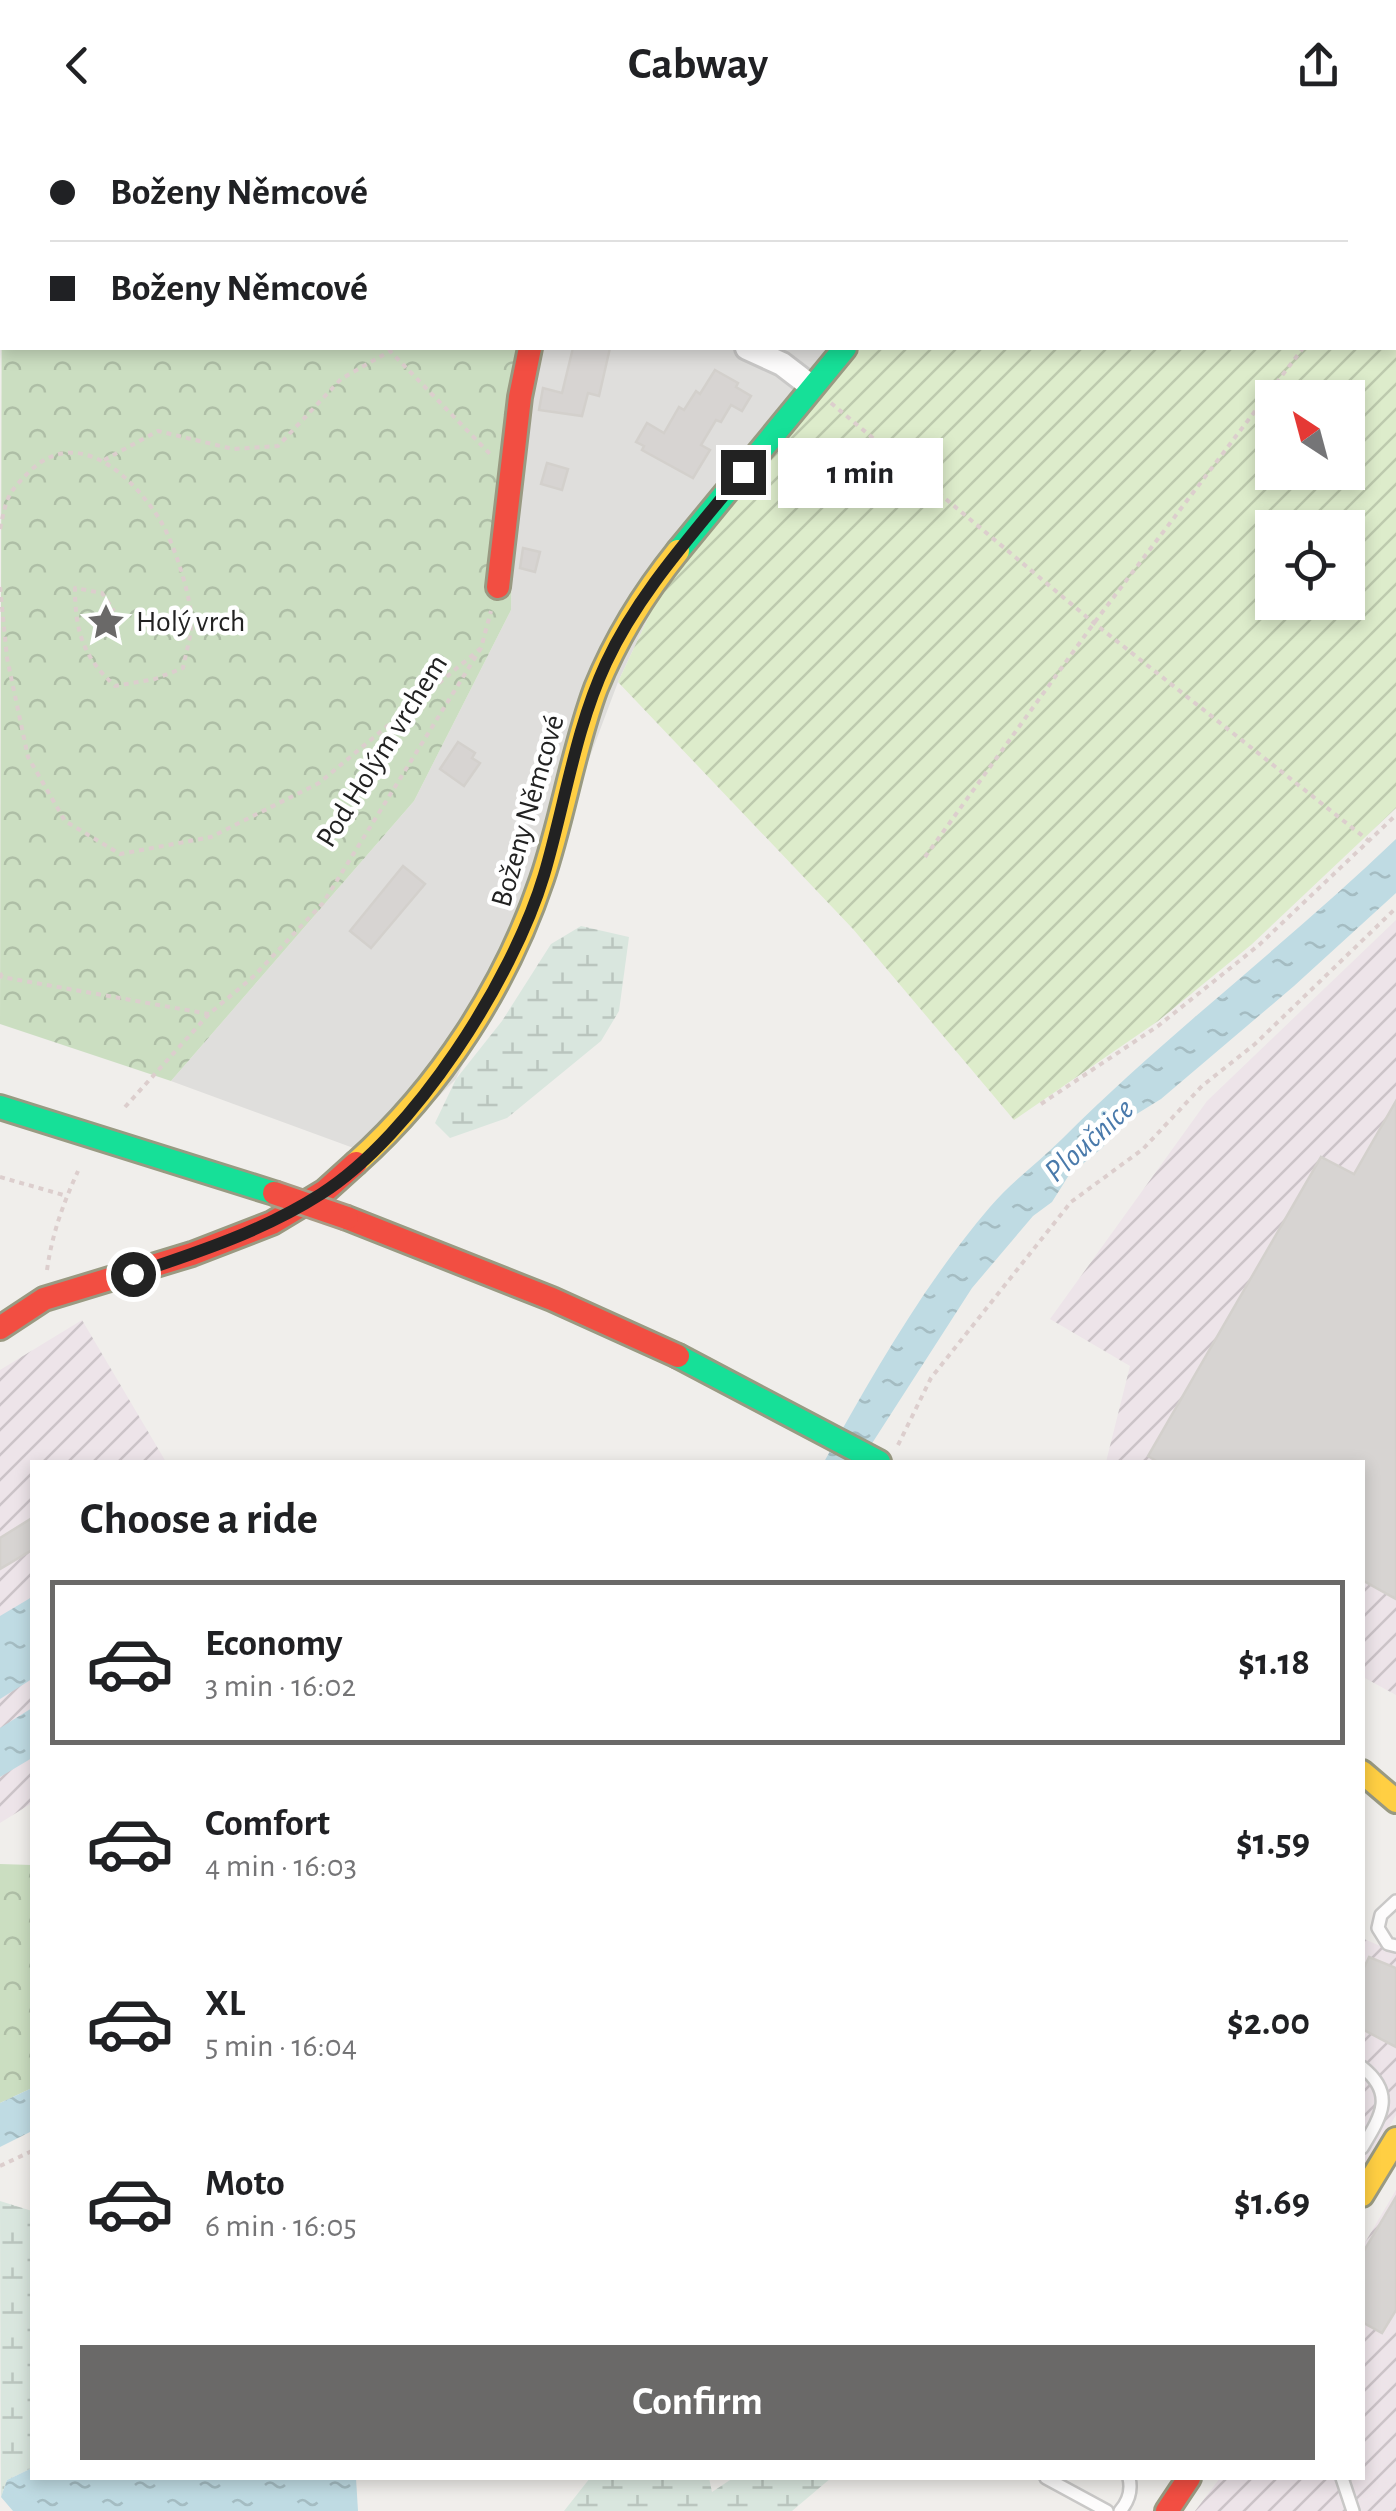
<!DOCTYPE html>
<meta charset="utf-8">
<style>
body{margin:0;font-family:"Alegreya Sans",sans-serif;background:#f6f6f6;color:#202124;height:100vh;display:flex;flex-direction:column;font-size:38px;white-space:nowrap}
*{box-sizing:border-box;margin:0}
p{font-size:32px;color:#757577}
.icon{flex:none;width:55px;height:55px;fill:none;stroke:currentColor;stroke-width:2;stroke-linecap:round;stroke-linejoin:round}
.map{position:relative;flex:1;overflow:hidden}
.side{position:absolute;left:30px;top:1330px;width:1335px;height:1020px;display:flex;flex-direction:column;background:#fff;border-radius:0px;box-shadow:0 5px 15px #0003}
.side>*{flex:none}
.hud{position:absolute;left:0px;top:0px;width:1398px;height:220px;box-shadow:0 5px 15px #0003;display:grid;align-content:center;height:220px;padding:0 50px;background:#fff}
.needle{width:65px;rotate:324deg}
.fabs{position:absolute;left:1255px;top:250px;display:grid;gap:20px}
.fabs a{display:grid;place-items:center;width:110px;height:110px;border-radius:0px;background:#fff;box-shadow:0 5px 15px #0003;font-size:50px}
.end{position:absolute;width:45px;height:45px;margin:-22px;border:12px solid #222;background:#fff;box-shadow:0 0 0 5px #fff}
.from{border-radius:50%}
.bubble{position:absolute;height:70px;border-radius:0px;background:#fff;box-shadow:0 5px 15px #0003;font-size:32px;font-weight:600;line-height:70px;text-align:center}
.hud b{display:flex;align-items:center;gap:35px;height:95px;font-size:38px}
.hud b+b{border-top:2px solid #e0e0e0}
.hud i{width:25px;height:25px;background:#202124}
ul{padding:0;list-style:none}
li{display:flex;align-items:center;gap:30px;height:165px;margin:0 20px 15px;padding:0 30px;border:5px solid transparent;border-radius:0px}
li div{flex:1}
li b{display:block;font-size:38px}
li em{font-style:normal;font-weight:600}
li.selected{border-color:#6a6968}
li>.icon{width:90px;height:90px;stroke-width:1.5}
h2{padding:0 50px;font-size:45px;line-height:120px}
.cta{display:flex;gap:20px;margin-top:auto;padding:20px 50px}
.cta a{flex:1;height:115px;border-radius:0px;background:#6a6968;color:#fff;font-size:40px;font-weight:600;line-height:115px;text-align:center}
header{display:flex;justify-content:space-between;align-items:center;height:130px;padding:0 50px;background:#fff;font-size:45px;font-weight:600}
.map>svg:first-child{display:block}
</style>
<header><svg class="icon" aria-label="back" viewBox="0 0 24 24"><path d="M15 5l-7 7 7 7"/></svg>Cabway<svg class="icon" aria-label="share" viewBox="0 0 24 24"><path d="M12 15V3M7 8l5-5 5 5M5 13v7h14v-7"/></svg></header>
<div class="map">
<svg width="1396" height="2381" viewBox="0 0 1396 2381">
<defs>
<pattern id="industrial-furrows" width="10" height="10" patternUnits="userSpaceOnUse" patternTransform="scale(2.5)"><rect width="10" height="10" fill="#ede4e9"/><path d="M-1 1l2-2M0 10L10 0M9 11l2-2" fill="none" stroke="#cbc3c8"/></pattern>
<pattern id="forest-crowns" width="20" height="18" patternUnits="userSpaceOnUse" patternTransform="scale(2.5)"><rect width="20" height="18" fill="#cbdec1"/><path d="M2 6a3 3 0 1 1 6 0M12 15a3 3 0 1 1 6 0" fill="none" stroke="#aebea6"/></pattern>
<pattern id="wetland-marsh" width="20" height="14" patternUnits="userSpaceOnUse" patternTransform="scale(2.5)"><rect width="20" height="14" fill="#d9e6de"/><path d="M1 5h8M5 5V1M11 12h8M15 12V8" fill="none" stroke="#bac5be"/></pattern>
<pattern id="garden-furrows" width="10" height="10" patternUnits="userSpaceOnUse" patternTransform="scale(2.5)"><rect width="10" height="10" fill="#ddeccb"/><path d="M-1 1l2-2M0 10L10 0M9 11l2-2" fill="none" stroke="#bdcaae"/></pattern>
<pattern id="water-ripples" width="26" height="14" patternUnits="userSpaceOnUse" patternTransform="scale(2.5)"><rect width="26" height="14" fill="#bfdbe3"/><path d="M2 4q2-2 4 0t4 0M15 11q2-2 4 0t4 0" fill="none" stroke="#a4bcc2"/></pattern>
</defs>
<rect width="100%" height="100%" fill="#f0eeeb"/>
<!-- residential -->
<path fill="#dfdedc" d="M610 0H1041L610 2Z
M530 218H860L664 454 618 552 520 813 456 949 378 1027 171 951 414 671 511 480 515 256Z"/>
<!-- industrial -->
<path fill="url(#industrial-furrows)" d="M1396 790V1565L1363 1547 1362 1332H1106L1130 1236 1050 1189 1207 971Z
M82 1190 166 1332H32V1673L0 1693V1240Z
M1362 1808 1396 1823V1985L1363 2041Z
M1396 2060V2381H1195L1220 2348H1362L1363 2116Z"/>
<!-- forest -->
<path fill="url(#forest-crowns)" d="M108 0H610L104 2Z
M2 74V218H530L515 256 511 480 414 671 171 951 0 894Z
M0 1734 32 1735V1958L0 1973Z"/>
<!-- wetland -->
<path fill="url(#wetland-marsh)" d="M581 796 629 807 619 881 601 911 507 988 450 1008 435 993 456 949 502 891 551 814Z
M0 2071 32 2081V2338L7 2350 1 2367Z
M590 2348H709L712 2362 733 2348H831L792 2381H564Z"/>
<!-- garden -->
<path fill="url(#garden-furrows)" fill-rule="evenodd" d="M1041 0H1396V678L1251 815 1158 891 1014 990 853 799 618 552 664 454 860 218H1395V2H1039ZM1272 268H1348V342H1272ZM1272 398H1348V472H1272Z"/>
<!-- water -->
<path fill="url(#water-ripples)" d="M1396 709V763L1294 856 1161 969 1122 993 1102 1018 1069 1045 1052 1072 1033 1086 972 1158 860 1332H824C873 1244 924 1154 990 1077 1011 1052 1039 1032 1062 1009 1168 903 1288 813 1396 709Z
M32 1467V1549L0 1569V1486Z
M32 1578V1628L0 1647V1598Z
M32 1958V2001L0 2017V1973Z
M32 2338V2348H356L358 2381H13L1 2367 7 2350Z"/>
<!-- building -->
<path fill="#d7d4d2" stroke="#d3d0cc" stroke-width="2.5" d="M573 218H610L599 266 588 263 582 286 539 280 543 258 562 263Z
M715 240 738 253 736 257 751 266 742 281 731 275 721 292 716 290 701 315 710 320 693 348 642 320 644 316 636 312 647 293 664 303 679 277 684 280 696 261 700 264Z
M547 333 568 339 562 360 541 354Z
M523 418 540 422 535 442 520 438Z
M458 612 475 623 472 628 480 633 464 656 440 639Z
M403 736 425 754 371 818 350 801Z
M1396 971V1469L1362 1450V1332H1158L1148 1326 1321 1027 1354 1044Z
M32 1388V1420L0 1439V1408Z
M1369 1827 1396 1838V1917L1362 1899V1842Z
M1396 2067V2180L1382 2203 1362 2192V2124Z"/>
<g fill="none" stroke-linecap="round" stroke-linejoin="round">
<!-- lane casing -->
<g stroke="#c9c8c7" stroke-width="16">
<path id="lane" d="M1396 1771 1381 1785 1378 1798 1388 1814 1396 1816
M1362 1937C1396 1964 1381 1986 1362 2018
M1046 2348 1107 2381
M1342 2348 1353 2381
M1120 2381C1129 2371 1132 2361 1129 2348"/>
</g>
<!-- street casing -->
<g stroke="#c9c8c7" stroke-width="28">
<path id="street" d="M614 2 616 0
M797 2 801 0
M1023 2 1025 0
M747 218 782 234 812 257"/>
</g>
<!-- fast casing -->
<g stroke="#999a82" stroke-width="28">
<path id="fast" d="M678 421 845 218
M0 977 274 1063
M678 1226 879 1332"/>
</g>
<!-- slow casing -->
<g stroke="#999a82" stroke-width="28">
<path id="slow" d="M356 1033C440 958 506 856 542 749 563 687 573 620 596 558 616 509 645 462 678 421
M1362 1642 1396 1671
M1362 2065 1396 2009"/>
</g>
<!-- jam casing -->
<g stroke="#999a82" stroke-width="28">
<path id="jam" d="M498 457 520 267 530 218
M347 1088 552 1169 678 1226
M0 1198 44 1169 192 1124 272 1093 325 1061 356 1033
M1167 2381 1189 2348"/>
</g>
<!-- path -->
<path stroke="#dccecd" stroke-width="4" stroke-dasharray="5 5" stroke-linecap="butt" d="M332 2 334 0
M1395 83 1396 81
M0 145 2 144
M831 273 1094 493 1369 711
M104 330 158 301 233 319 278 316 341 249 390 221 490 324
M0 399C7 366 7 364 31 340 79 295 133 347 160 390 173 411 189 460 191 485 193 501 186 522 183 538L155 549 115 556C83 527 75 501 75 458L102 463 114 481
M0 457 7 528 28 627 65 691 120 724 211 707 319 653 481 518
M925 727 1094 493 1303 218
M0 843 2 847 209 884
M1041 974 1158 896 1259 815 1396 685
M125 977 209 884 253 847 323 773 481 518 491 481
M0 1047 67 1066
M47 1140C52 1104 63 1074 78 1041
M898 1315 931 1248 1071 1072 1143 1019 1202 956 1255 914 1396 778
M0 2036 32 2021"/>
<!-- lane -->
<use href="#lane" stroke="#fdfcfc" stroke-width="11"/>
<!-- street -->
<use href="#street" stroke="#fdfcfc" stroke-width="22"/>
<!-- fast -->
<use href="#fast" stroke="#16e098" stroke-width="22"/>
<!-- slow -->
<use href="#slow" stroke="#ffcf43" stroke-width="22"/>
<!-- jam -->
<use href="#jam" stroke="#f24e42" stroke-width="22"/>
<!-- rail casing -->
<g stroke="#ccc" stroke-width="10">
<path id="rail" d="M80 2 84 0
M0 59 2 57"/>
</g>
<!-- rail -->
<use href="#rail" stroke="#fff" stroke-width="6" stroke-dasharray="19" stroke-linecap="butt"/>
<!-- jam-bridge casing -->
<g stroke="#a79c86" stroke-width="28" stroke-linecap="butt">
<path id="jam-bridge" d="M274 1063 347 1088"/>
</g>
<!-- jam-bridge -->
<use href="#jam-bridge" stroke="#f24e42" stroke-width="22"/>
</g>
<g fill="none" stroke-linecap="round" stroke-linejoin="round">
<!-- route -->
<path stroke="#222" stroke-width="12" d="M133 1144C199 1122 263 1101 321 1064 414 1005 513 849 544 745 565 674 575 600 606 533 639 462 694 403 743 342"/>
</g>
<!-- icons -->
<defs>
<g id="sight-bare" transform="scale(3)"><path d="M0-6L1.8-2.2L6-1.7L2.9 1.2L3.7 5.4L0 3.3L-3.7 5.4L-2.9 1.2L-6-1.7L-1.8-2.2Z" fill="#6a6968" stroke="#fff" stroke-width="2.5" paint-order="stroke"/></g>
</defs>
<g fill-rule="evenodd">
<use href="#sight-bare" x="106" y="492"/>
</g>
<g text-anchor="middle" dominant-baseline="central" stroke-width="9" stroke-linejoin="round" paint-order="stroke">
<!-- poi labels -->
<g font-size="30" fill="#222" stroke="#fff" text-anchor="start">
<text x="136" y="492">Holý vrch</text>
</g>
<!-- street labels -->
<g font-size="30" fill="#222" stroke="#fff">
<text transform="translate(382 621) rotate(-58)">Pod Holým vrchem</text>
<text transform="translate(528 681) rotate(-74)">Boženy Němcové</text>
</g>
<!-- water labels -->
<g font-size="32" font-style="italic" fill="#4a7aab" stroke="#fff">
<text transform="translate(1089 1010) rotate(-42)">Ploučnice</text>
</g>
</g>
</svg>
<div class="fabs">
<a><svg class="needle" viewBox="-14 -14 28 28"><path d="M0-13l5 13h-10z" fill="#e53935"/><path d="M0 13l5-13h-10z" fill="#757577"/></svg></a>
<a><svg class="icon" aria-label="locate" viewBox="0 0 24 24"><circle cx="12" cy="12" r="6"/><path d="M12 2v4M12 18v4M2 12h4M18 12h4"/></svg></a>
</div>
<i class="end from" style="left:133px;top:1144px"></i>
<i class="end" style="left:743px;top:342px"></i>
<div class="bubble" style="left:778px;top:308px;width:165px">1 min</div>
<div class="hud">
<b><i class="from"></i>Boženy Němcové</b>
<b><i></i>Boženy Němcové</b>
</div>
<section class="side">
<h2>Choose a ride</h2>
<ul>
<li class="selected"><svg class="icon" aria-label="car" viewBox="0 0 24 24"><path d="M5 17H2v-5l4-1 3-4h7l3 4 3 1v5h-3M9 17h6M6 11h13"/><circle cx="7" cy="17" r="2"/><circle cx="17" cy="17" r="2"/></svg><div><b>Economy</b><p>3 min · 16:02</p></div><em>$1.18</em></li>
<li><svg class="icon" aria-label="car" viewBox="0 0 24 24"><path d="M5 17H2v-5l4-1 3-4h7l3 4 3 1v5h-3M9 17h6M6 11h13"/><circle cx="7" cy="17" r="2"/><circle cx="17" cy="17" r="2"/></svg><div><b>Comfort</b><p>4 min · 16:03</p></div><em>$1.59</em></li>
<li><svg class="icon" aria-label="car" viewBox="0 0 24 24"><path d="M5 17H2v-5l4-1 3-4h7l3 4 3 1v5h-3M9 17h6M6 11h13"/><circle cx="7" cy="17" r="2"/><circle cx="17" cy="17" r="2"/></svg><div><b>XL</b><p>5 min · 16:04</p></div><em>$2.00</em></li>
<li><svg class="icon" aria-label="car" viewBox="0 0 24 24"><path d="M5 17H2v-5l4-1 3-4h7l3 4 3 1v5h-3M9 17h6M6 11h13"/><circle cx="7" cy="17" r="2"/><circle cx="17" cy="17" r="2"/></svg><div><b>Moto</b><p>6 min · 16:05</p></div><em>$1.69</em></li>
</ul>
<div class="cta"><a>Confirm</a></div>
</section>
</div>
